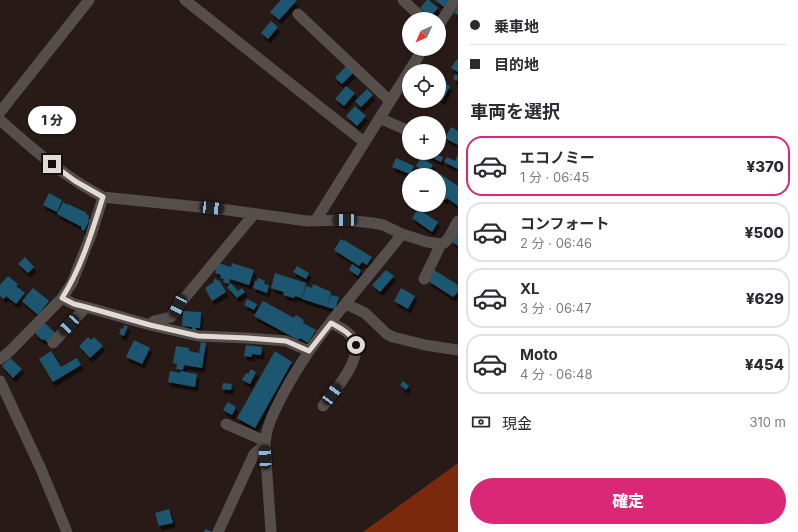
<!DOCTYPE html>
<html lang="ja">
<meta charset="utf-8">
<style>
body{margin:0;font-family:Inter,"Noto Sans JP",sans-serif;background:#f7f7f7;color:#2b2b33;height:100vh;display:flex;flex-direction:column;font-size:15px;white-space:nowrap}
*{box-sizing:border-box;margin:0}
p{font-size:13px;color:#7c7c81}
.icon{flex:none;width:22px;height:22px;fill:none;stroke:currentColor;stroke-width:2;stroke-linecap:round;stroke-linejoin:round}
.map{position:relative;flex:1;overflow:hidden}
.details{display:flex;flex-direction:column;background:#fff;width:340px}
.details>*{flex:none}
.banner{display:grid;align-content:center;height:88px;padding:0 12px;background:#fff}
.needle{width:26px;rotate:225deg}
.fabs{position:absolute;left:402px;top:12px;display:grid;gap:8px}
.fabs a{display:grid;place-items:center;width:44px;height:44px;border-radius:50%;background:#fff;box-shadow:0 1px 3px #0004;font-size:20px}
.end{position:absolute;width:18px;height:18px;margin:-9px;border:5px solid #e3d9d6;background:#111;box-shadow:0 0 0 2px #111}
.from{border-radius:50%}
.bubble{position:absolute;height:28px;border-radius:14px;background:#fff;box-shadow:0 1px 3px #0004;font-size:13px;font-weight:800;line-height:28px;text-align:center}
.car{position:absolute;width:12px;height:24px;margin:-12px -6px;border-radius:5px;box-shadow:0 0 3px 1px #0007;background:linear-gradient(#222 24%,#8ab4d8 0 40%,#222 0 76%,#8ab4d8 0 86%,#222 0)}
.banner b{display:flex;align-items:center;gap:14px;height:38px;font-size:15px}
.banner b+b{border-top:1px solid #e1e1e2}
.banner i{width:10px;height:10px;background:#2b2b33}
ul{padding:0;list-style:none}
li{display:flex;align-items:center;gap:12px;height:60px;margin:0 8px 6px;padding:0 4px;border:2px solid #e1e1e2;border-radius:16px}
li div{flex:1}
li b{display:block;font-size:15px}
li em{font-style:normal;font-weight:800}
li.active{border-color:#db2777}
li>.icon{width:36px;height:36px;stroke-width:1.5}
h2{padding:0 12px;font-size:18px;line-height:48px}
.pay{display:flex;align-items:center;gap:10px;height:44px;padding:0 12px;font-size:15px}
.pay p{margin-inline-start:auto}
.action{display:flex;gap:8px;margin-top:auto;padding:8px 12px}
.action a{flex:1;height:46px;border-radius:24px;background:#db2777;color:#fff;font-size:16px;font-weight:800;line-height:46px;text-align:center}
main{display:flex;flex:1;min-height:0}
.map>svg:first-child{display:block}
</style>
<main>
<div class="map">
<svg width="458" height="532" viewBox="0 0 458 532">
<defs>
<filter id="shadow"><feDropShadow dx="2.5" dy="4.5" stdDeviation="0" flood-color="#0009"/></filter>
</defs>
<rect width="100%" height="100%" fill="#281a16"/>
<!-- forest -->
<path fill="#7a290d" d="M458 463V532H363Z"/>
<!-- building -->
<path fill="#1e5770" filter="url(#shadow)" d="M281 0H297L279 20 270 12Z
M427 0H429L438 8 430 17 420 8Z
M435 0H450L444 7Z
M458 6V15L454 13Z
M271 21 278 27 268 39 261 33Z
M457 59 458 60V72L451 68Z
M346 66 353 73 342 84 335 78Z
M455 74 458 76 457 81 453 79Z
M439 78 447 82 446 84 450 86 442 101 439 99Z
M346 86 355 93 344 106 335 99Z
M367 89 373 95 361 107 355 101Z
M355 106 366 116 357 126 346 116Z
M451 127 458 131V145L445 138Z
M425 153H439L438 155 443 157 441 162 425 154Z
M458 154V169L444 162 447 157 455 161Z
M396 158 414 166 410 174 392 167Z
M421 158 433 165 428 173 416 166Z
M440 174 458 186V206L447 198 445 200 439 196Z
M49 193 62 200 57 212 43 205Z
M63 202 68 205V204L87 213 86 214 89 216 88 219H90L84 231 81 229 82 227 57 214Z
M418 209 438 222 432 232 412 218Z
M458 230V246L451 241Z
M341 239 344 241V240L372 257 367 265 362 262 359 266 334 250Z
M25 257 34 267 28 273 18 264Z
M218 263 231 267 232 263 254 270 249 285 230 279 229 284 223 282 224 279 220 278 221 275 215 273 216 270 212 269Z
M352 264 361 270 358 276 349 270Z
M297 266 309 273 306 279 293 272Z
M386 270 394 276 380 292 372 285Z
M434 270 458 285V292L453 297 428 281Z
M275 273 306 283 302 298 295 296 294 298 283 295 284 292 271 288Z
M8 276 18 284 16 286 25 293 16 304 6 296 4 299 0 296V285Z
M216 278 217 281 219 280 226 292 212 301 205 288 214 282 213 280Z
M258 278 265 281 264 284 269 285 267 293 253 288 255 281H257Z
M231 283 238 291 242 288 245 292 237 298 227 287Z
M313 284 331 292 327 307 302 299 306 286 312 288Z
M33 288 49 301 38 315 22 301Z
M401 288 415 296 408 309 394 301Z
M331 295 339 297 335 309 327 307Z
M247 299 257 304 254 310 244 305Z
M263 301 294 318 296 315 304 320 303 323 316 330 308 343 300 338 298 340 254 316Z
M183 311 201 312 200 328H196V331H192V327L182 326Z
M43 321 56 334 48 343 44 339 42 340 35 333Z
M124 325 128 326 124 336 119 334 121 328 123 329Z
M88 337 91 340 94 337 103 346 90 358 79 346Z
M134 340 150 348 142 364 126 357Z
M201 342 206 343 202 368 184 365 183 370 176 369 177 364 173 363 176 346 189 348V351L199 353Z
M246 345 262 347 261 355 252 354V357L244 356Z
M51 351 61 367 77 358 81 365 53 382 39 359Z
M275 351 292 362 255 428 237 418Z
M10 358 22 369 13 378 2 366Z
M251 369 256 372 250 384 242 380 246 373 248 374Z
M170 371 180 373V371L197 374 195 387 168 382Z
M403 381 409 386 406 390 400 385Z
M223 383 232 384 231 390 222 389Z
M228 402 236 407 232 415 223 410Z
M169 509 173 523 159 526 155 513Z
M205 529 213 532H204Z"/>
<g fill="none" stroke-linecap="round" stroke-linejoin="round">
<!-- street -->
<path stroke="#554e4b" stroke-width="11" d="M185 0 364 142
M403 0 423 19
M298 14 390 101
M439 25 455 0
M409 71 423 49
M0 112 89 0
M379 118 409 131
M0 120C33 149 63 176 103 197L228 210 307 221 345 220 373 223 383 225 402 234 427 242 441 244 444 243 448 239 458 221
M316 220 409 71
M424 279 441 244
M62 298 74 304 86 307 150 325 198 336 247 338 286 341 309 351
M346 304 365 313 387 334 393 337 425 345 458 350
M150 325 154 321 171 317 178 306 254 214
M53 343 86 307
M0 359 10 351 62 298 72 283 91 235 103 197
M0 381 41 469 67 532
M323 406C334 391 365 358 353 339 349 331 339 327 331 323
M226 424 265 441
M265 445 271 532
M218 532 254 454 265 445C266 426 274 412 282 396 313 336 361 287 402 234"/>
</g>
<g fill="none" stroke-linecap="round" stroke-linejoin="round">
<!-- route -->
<path stroke="#e3d9d6" stroke-width="5" d="M52 164 75 181 103 197C92 231 82 267 62 298L74 304 86 307 150 325 198 336 247 338 286 341 309 351 331 323C342 329 351 333 356 345"/>
</g>
</svg>
<div class="fabs">
<a><svg class="needle" viewBox="-14 -14 28 28"><path d="M0-13l5 13h-10z" fill="#e53935"/><path d="M0 13l5-13h-10z" fill="#7c7c81"/></svg></a>
<a><svg class="icon" aria-label="locate" viewBox="0 0 24 24"><circle cx="12" cy="12" r="6"/><path d="M12 2v4M12 18v4M2 12h4M18 12h4"/></svg></a>
<a>+</a>
<a>−</a>
</div>
<i class="end from" style="left:356px;top:345px"></i>
<i class="end" style="left:52px;top:164px"></i>
<div class="bubble" style="left:28px;top:106px;width:48px">1 分</div>
<i class="car" style="left:212px;top:208px;rotate:96deg"></i>
<i class="car" style="left:345px;top:220px;rotate:270deg"></i>
<i class="car" style="left:178px;top:306px;rotate:206deg"></i>
<i class="car" style="left:69px;top:325px;rotate:223deg"></i>
<i class="car" style="left:332px;top:394px;rotate:36deg"></i>
<i class="car" style="left:265px;top:457px;rotate:357deg"></i>
</div>
<section class="details">
<div class="banner">
<b><i class="from"></i>乗車地</b>
<b><i></i>目的地</b>
</div>
<h2>車両を選択</h2>
<ul>
<li class="active"><svg class="icon" aria-label="car" viewBox="0 0 24 24"><path d="M5 17H2v-5l4-1 3-4h7l3 4 3 1v5h-3M9 17h6M6 11h13"/><circle cx="7" cy="17" r="2"/><circle cx="17" cy="17" r="2"/></svg><div><b>エコノミー</b><p>1 分 · 06:45</p></div><em>¥370</em></li>
<li><svg class="icon" aria-label="car" viewBox="0 0 24 24"><path d="M5 17H2v-5l4-1 3-4h7l3 4 3 1v5h-3M9 17h6M6 11h13"/><circle cx="7" cy="17" r="2"/><circle cx="17" cy="17" r="2"/></svg><div><b>コンフォート</b><p>2 分 · 06:46</p></div><em>¥500</em></li>
<li><svg class="icon" aria-label="car" viewBox="0 0 24 24"><path d="M5 17H2v-5l4-1 3-4h7l3 4 3 1v5h-3M9 17h6M6 11h13"/><circle cx="7" cy="17" r="2"/><circle cx="17" cy="17" r="2"/></svg><div><b>XL</b><p>3 分 · 06:47</p></div><em>¥629</em></li>
<li><svg class="icon" aria-label="car" viewBox="0 0 24 24"><path d="M5 17H2v-5l4-1 3-4h7l3 4 3 1v5h-3M9 17h6M6 11h13"/><circle cx="7" cy="17" r="2"/><circle cx="17" cy="17" r="2"/></svg><div><b>Moto</b><p>4 分 · 06:48</p></div><em>¥454</em></li>
</ul>
<div class="pay"><svg class="icon" aria-label="cash" viewBox="0 0 24 24"><path d="M3 7h18v10H3z"/><circle cx="12" cy="12" r="2"/></svg>現金<p>310 m</p></div>
<div class="action"><a>確定</a></div>
</section>
</main>
